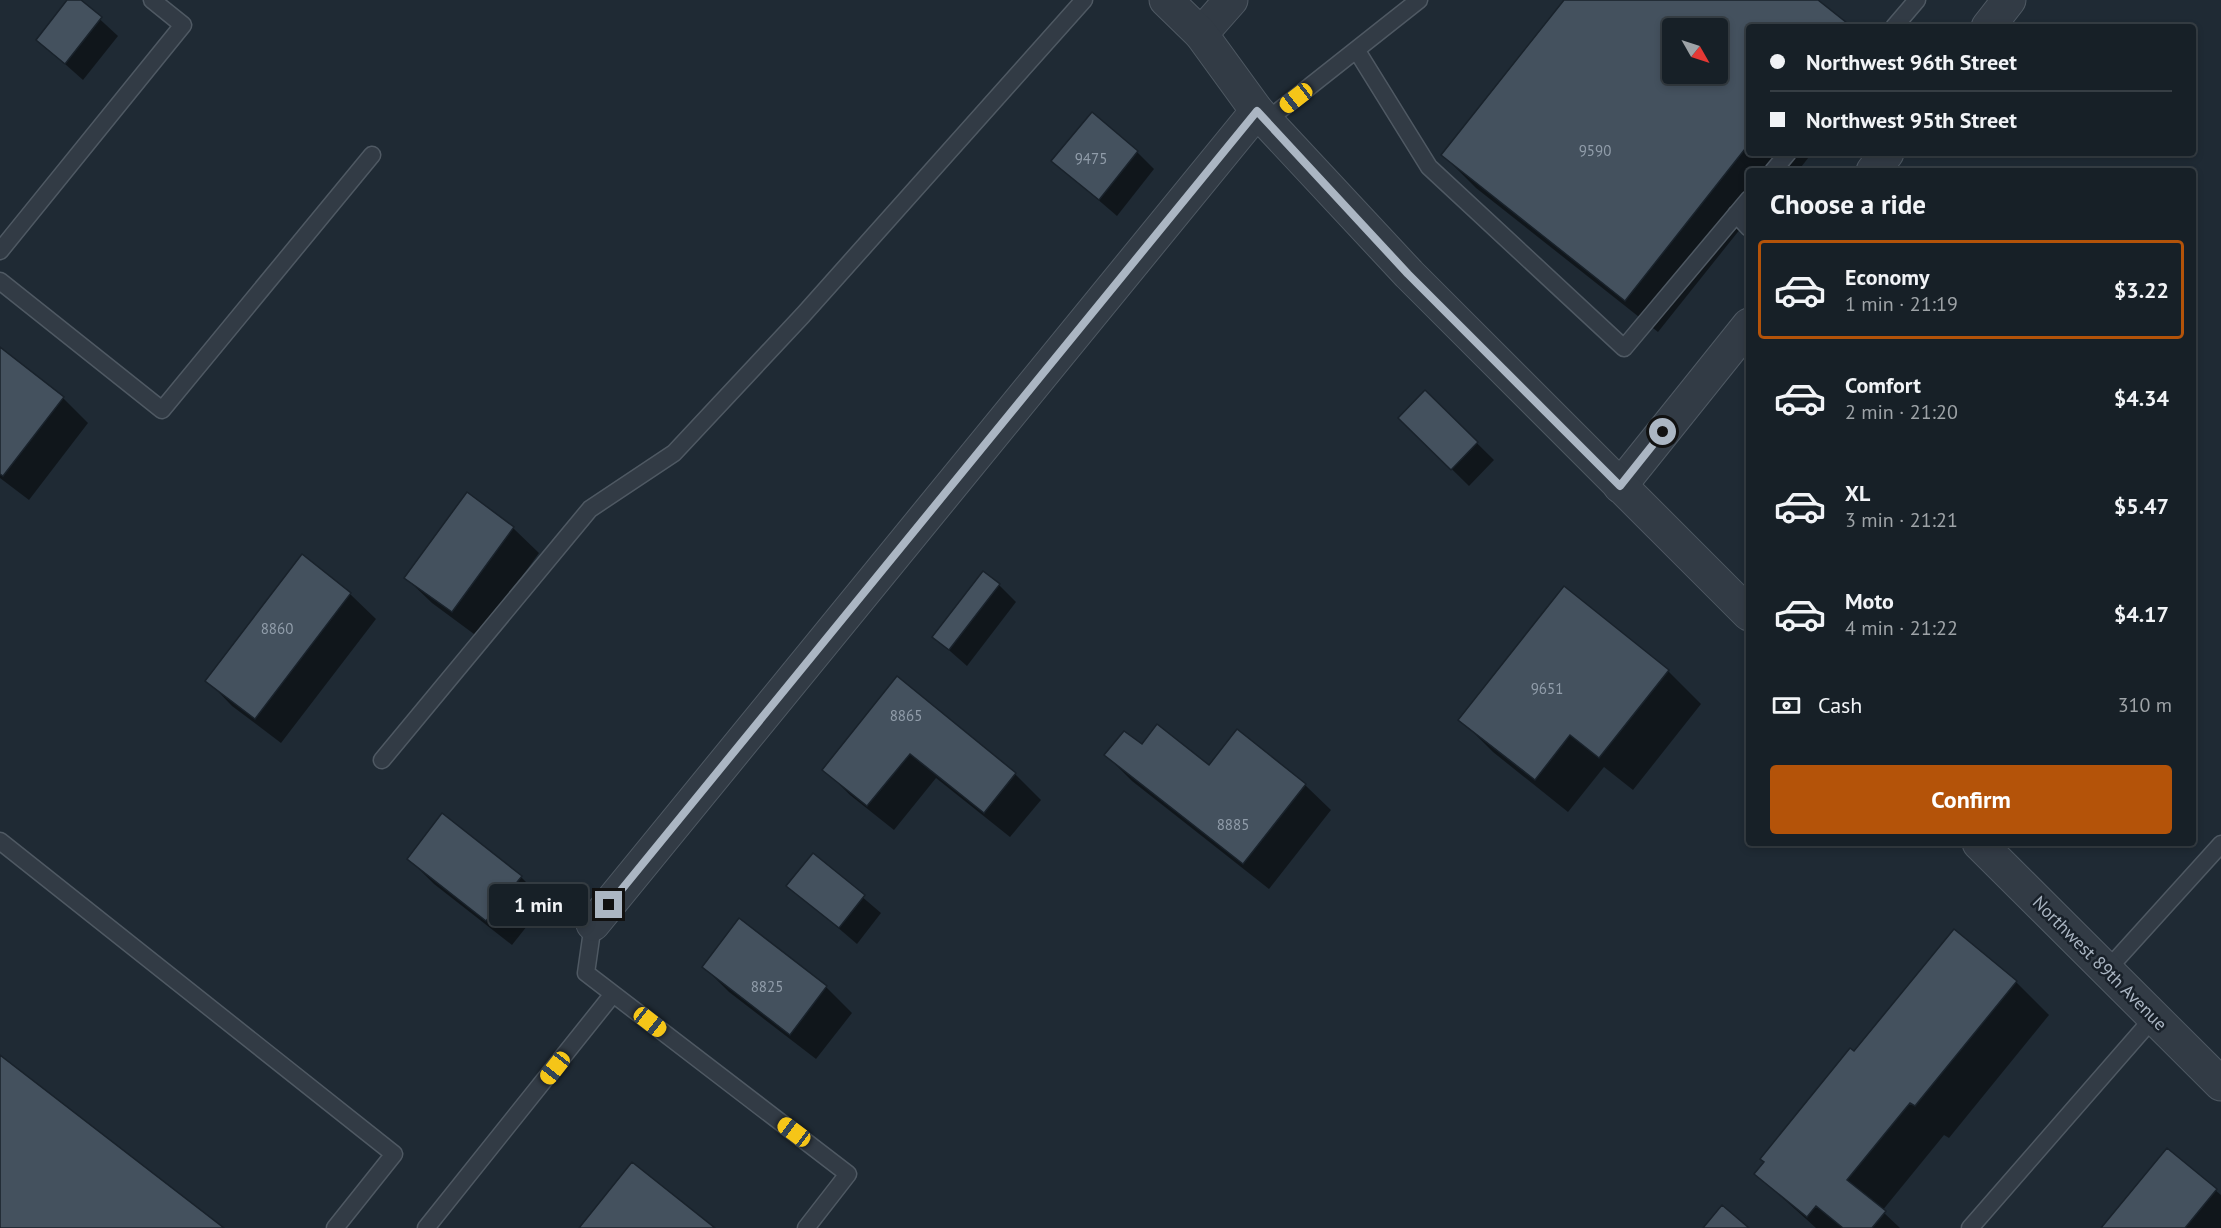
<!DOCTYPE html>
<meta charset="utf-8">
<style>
body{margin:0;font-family:"PT Sans",sans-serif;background:#20282f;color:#f1f3f6;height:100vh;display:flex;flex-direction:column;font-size:22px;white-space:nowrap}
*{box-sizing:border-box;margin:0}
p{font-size:20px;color:#9ea3a7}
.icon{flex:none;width:33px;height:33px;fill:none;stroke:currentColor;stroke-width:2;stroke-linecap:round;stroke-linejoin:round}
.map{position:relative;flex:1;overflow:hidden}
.sheet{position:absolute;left:1746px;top:168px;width:450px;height:678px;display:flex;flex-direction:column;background:#172027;border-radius:6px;box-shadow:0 3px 9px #0003,0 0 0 2px #363e44}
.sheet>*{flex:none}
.top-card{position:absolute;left:1746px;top:24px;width:450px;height:132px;border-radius:6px;box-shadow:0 3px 9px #0003,0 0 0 2px #363e44;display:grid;align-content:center;height:132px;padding:0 24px;background:#172027}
.needle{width:39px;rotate:129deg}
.controls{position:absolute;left:1662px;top:18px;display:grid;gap:12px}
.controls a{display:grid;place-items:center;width:66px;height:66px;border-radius:6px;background:#172027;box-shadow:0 3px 9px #0003,0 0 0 2px #363e44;font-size:30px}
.end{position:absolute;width:27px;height:27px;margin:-14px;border:8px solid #abb6c3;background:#111;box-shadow:0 0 0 3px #111}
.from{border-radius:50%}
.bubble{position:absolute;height:42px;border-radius:6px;background:#172027;box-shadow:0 3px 9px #0003,0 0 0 2px #363e44;font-size:20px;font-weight:600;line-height:42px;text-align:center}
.car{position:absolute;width:18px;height:36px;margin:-18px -9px;border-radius:8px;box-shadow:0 0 4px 2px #0007;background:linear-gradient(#f5c518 24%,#345 0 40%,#f5c518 0 76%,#345 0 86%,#f5c518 0)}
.top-card b{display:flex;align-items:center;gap:21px;height:57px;font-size:22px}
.top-card b+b{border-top:2px solid #363e44}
.top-card i{width:15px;height:15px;background:#f1f3f6}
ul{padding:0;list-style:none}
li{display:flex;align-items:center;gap:18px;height:99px;margin:0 12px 9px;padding:0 12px;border:3px solid transparent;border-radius:6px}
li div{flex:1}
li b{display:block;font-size:22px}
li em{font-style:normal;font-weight:600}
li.active{border-color:#b45309}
li>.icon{width:54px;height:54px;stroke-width:1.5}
h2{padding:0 24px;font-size:27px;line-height:72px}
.pay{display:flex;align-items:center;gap:15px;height:66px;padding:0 24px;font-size:22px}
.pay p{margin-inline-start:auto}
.button{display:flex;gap:12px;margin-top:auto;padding:12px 24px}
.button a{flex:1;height:69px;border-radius:6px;background:#b45309;color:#fff;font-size:24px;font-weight:600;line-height:69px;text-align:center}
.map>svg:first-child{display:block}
</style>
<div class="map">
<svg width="2221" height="1228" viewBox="0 0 2221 1228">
<rect width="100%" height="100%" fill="#1f2a34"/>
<!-- shadow -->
<path fill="#0007" fill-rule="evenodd" d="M69 0H79L118 36 83 80 38 40Z
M1566 0H1815L1849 27H1749V153H1812L1798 171H1749V218L1658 332 1476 188 1443 155ZM1672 28H1718V74H1672Z
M1137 152 1154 169 1117 216 1053 161Z
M0 349 63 398 88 423 29 500 0 478Z
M1425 392 1494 460 1469 486 1400 418Z
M513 528 539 553 478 637 432 603 406 578Z
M999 585 1016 602 967 666 934 637Z
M350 594 376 619 281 743 232 706 207 680Z
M1668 671 1701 704 1633 790 1604 767 1568 812 1493 752 1460 719Z
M897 679 1015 774 1041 800 1010 837 936 778 894 830 850 795 824 769Z
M1142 746 1209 767 1305 785 1331 810 1269 889 1132 781 1106 755Z
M813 855 881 913 857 944 788 885Z
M409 859 521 877 546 902 512 945 434 884Z
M739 921 826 987 852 1013 816 1059 729 992 704 967Z
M1954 931 2016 982 2049 1015 1949 1138 1944 1135 1882 1211 1900 1228H1816L1756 1174Z
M2167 1150 2221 1195V1228H2103Z"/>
<!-- building -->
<path fill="#44515e" stroke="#19222b" stroke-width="1.5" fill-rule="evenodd" d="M67 0H81L102 17 65 64 36 40Z
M1564 0H1818L1852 27H1749V151L1745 149 1625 301 1441 155ZM1672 28H1718V74H1672Z
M1092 112 1138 151 1099 200 1051 161Z
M0 347 64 397 3 476 0 474Z
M1425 390 1478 442 1451 470 1398 418Z
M467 492 514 527 452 612 404 578Z
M302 554 351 593 255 719 205 681Z
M983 571 1000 584 949 650 932 637Z
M1564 586 1669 670 1599 758 1570 735 1535 780 1458 720Z
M897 676 1016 773 984 813 910 754 867 806 822 770Z
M1157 724 1209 765 1237 729 1306 784 1243 864 1104 755 1124 731 1142 744Z
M442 813 522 876 486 921 407 859Z
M813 853 865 895 839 928 786 886Z
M739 918 827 986 790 1035 702 967Z
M1954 929 2017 981 1915 1106 1910 1103 1847 1180 1886 1211 1872 1228H1843L1816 1206 1807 1217 1754 1174 1764 1162 1760 1159 1850 1048 1854 1051Z
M0 1055 224 1228H0Z
M2167 1148 2217 1189 2185 1228H2101Z
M632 1162 715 1228H579Z
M1722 1205 1749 1228H1703Z"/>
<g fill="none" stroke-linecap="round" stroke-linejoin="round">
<!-- service casing -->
<g stroke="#4f5963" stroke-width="19">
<path id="service" d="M1894 27 1917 0
M1357 51 1429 167 1624 348 1749 199
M1266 121 1419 0
M1773 171 1788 153
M1736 214 1749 228
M0 251 183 25 152 0
M0 281 162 410 372 155
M382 760 590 509 674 453 803 315 1084 0
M0 841 394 1154 335 1228
M593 924 586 973 848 1174 806 1228
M2107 970 2221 844
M426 1228 613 994
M1970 1228 2154 1017"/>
</g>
<!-- minor casing -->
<g stroke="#4f5963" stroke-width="35">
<path id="minor" d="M1988 27 2009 0
M1201 34 1231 0
M1873 171 1887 153
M1620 486 1749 325
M593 924 1257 111"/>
</g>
<!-- tertiary casing -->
<g stroke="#4f5963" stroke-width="35">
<path id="tertiary" d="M1166 0 1201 34 1257 111 1409 274 1749 614
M1979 843 2221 1084"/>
</g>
<!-- service -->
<use href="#service" stroke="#323b45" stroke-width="16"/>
<!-- minor -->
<use href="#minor" stroke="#323b45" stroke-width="33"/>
<!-- tertiary -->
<use href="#tertiary" stroke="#323b45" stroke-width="33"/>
</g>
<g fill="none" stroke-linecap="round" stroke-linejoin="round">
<!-- route -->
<path stroke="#abb6c3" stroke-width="8" d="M609 905 1257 111 1408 274 1620 486 1663 432"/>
</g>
<g text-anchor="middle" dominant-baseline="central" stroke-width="5" stroke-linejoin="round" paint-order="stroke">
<!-- number labels -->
<g font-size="15" fill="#919daa">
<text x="1595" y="150">9590</text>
<text x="1091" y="158">9475</text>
<text x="277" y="628">8860</text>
<text x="1547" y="688">9651</text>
<text x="906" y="715">8865</text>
<text x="1233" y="824">8885</text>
<text x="767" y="986">8825</text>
</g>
<!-- street labels -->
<g font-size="18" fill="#abb6c3" stroke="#182029">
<text transform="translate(2100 963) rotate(45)">Northwest 89th Avenue</text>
</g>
</g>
</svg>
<div class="controls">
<a><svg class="needle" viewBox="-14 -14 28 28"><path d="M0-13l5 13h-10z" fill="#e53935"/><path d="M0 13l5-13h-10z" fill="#9ea3a7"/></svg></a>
</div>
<i class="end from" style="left:1663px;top:432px"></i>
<i class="end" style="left:609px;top:905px"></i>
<div class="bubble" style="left:489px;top:884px;width:99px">1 min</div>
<i class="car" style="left:1296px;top:98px;rotate:232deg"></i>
<i class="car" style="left:650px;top:1022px;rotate:128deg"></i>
<i class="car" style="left:555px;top:1068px;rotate:218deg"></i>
<i class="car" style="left:794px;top:1132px;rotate:307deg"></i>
<div class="top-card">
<b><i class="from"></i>Northwest 96th Street</b>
<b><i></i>Northwest 95th Street</b>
</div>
<section class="sheet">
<h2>Choose a ride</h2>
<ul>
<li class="active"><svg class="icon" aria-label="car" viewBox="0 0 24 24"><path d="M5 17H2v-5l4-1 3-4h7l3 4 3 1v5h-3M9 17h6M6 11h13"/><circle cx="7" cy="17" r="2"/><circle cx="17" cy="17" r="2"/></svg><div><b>Economy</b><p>1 min · 21:19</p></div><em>$3.22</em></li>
<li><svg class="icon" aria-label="car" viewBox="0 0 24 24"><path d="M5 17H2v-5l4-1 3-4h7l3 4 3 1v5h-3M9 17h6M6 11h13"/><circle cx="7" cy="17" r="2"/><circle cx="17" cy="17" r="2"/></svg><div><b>Comfort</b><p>2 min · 21:20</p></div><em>$4.34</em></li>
<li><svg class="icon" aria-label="car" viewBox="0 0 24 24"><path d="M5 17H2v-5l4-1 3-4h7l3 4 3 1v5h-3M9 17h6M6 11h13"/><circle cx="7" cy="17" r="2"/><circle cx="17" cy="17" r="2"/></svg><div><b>XL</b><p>3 min · 21:21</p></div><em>$5.47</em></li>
<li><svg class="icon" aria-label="car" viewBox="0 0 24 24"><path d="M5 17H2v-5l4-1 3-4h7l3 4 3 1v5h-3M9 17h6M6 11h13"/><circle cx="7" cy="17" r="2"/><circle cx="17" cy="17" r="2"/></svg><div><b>Moto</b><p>4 min · 21:22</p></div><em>$4.17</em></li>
</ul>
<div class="pay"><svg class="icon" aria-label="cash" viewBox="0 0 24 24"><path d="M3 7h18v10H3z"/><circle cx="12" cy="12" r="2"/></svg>Cash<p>310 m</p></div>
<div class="button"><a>Confirm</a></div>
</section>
</div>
